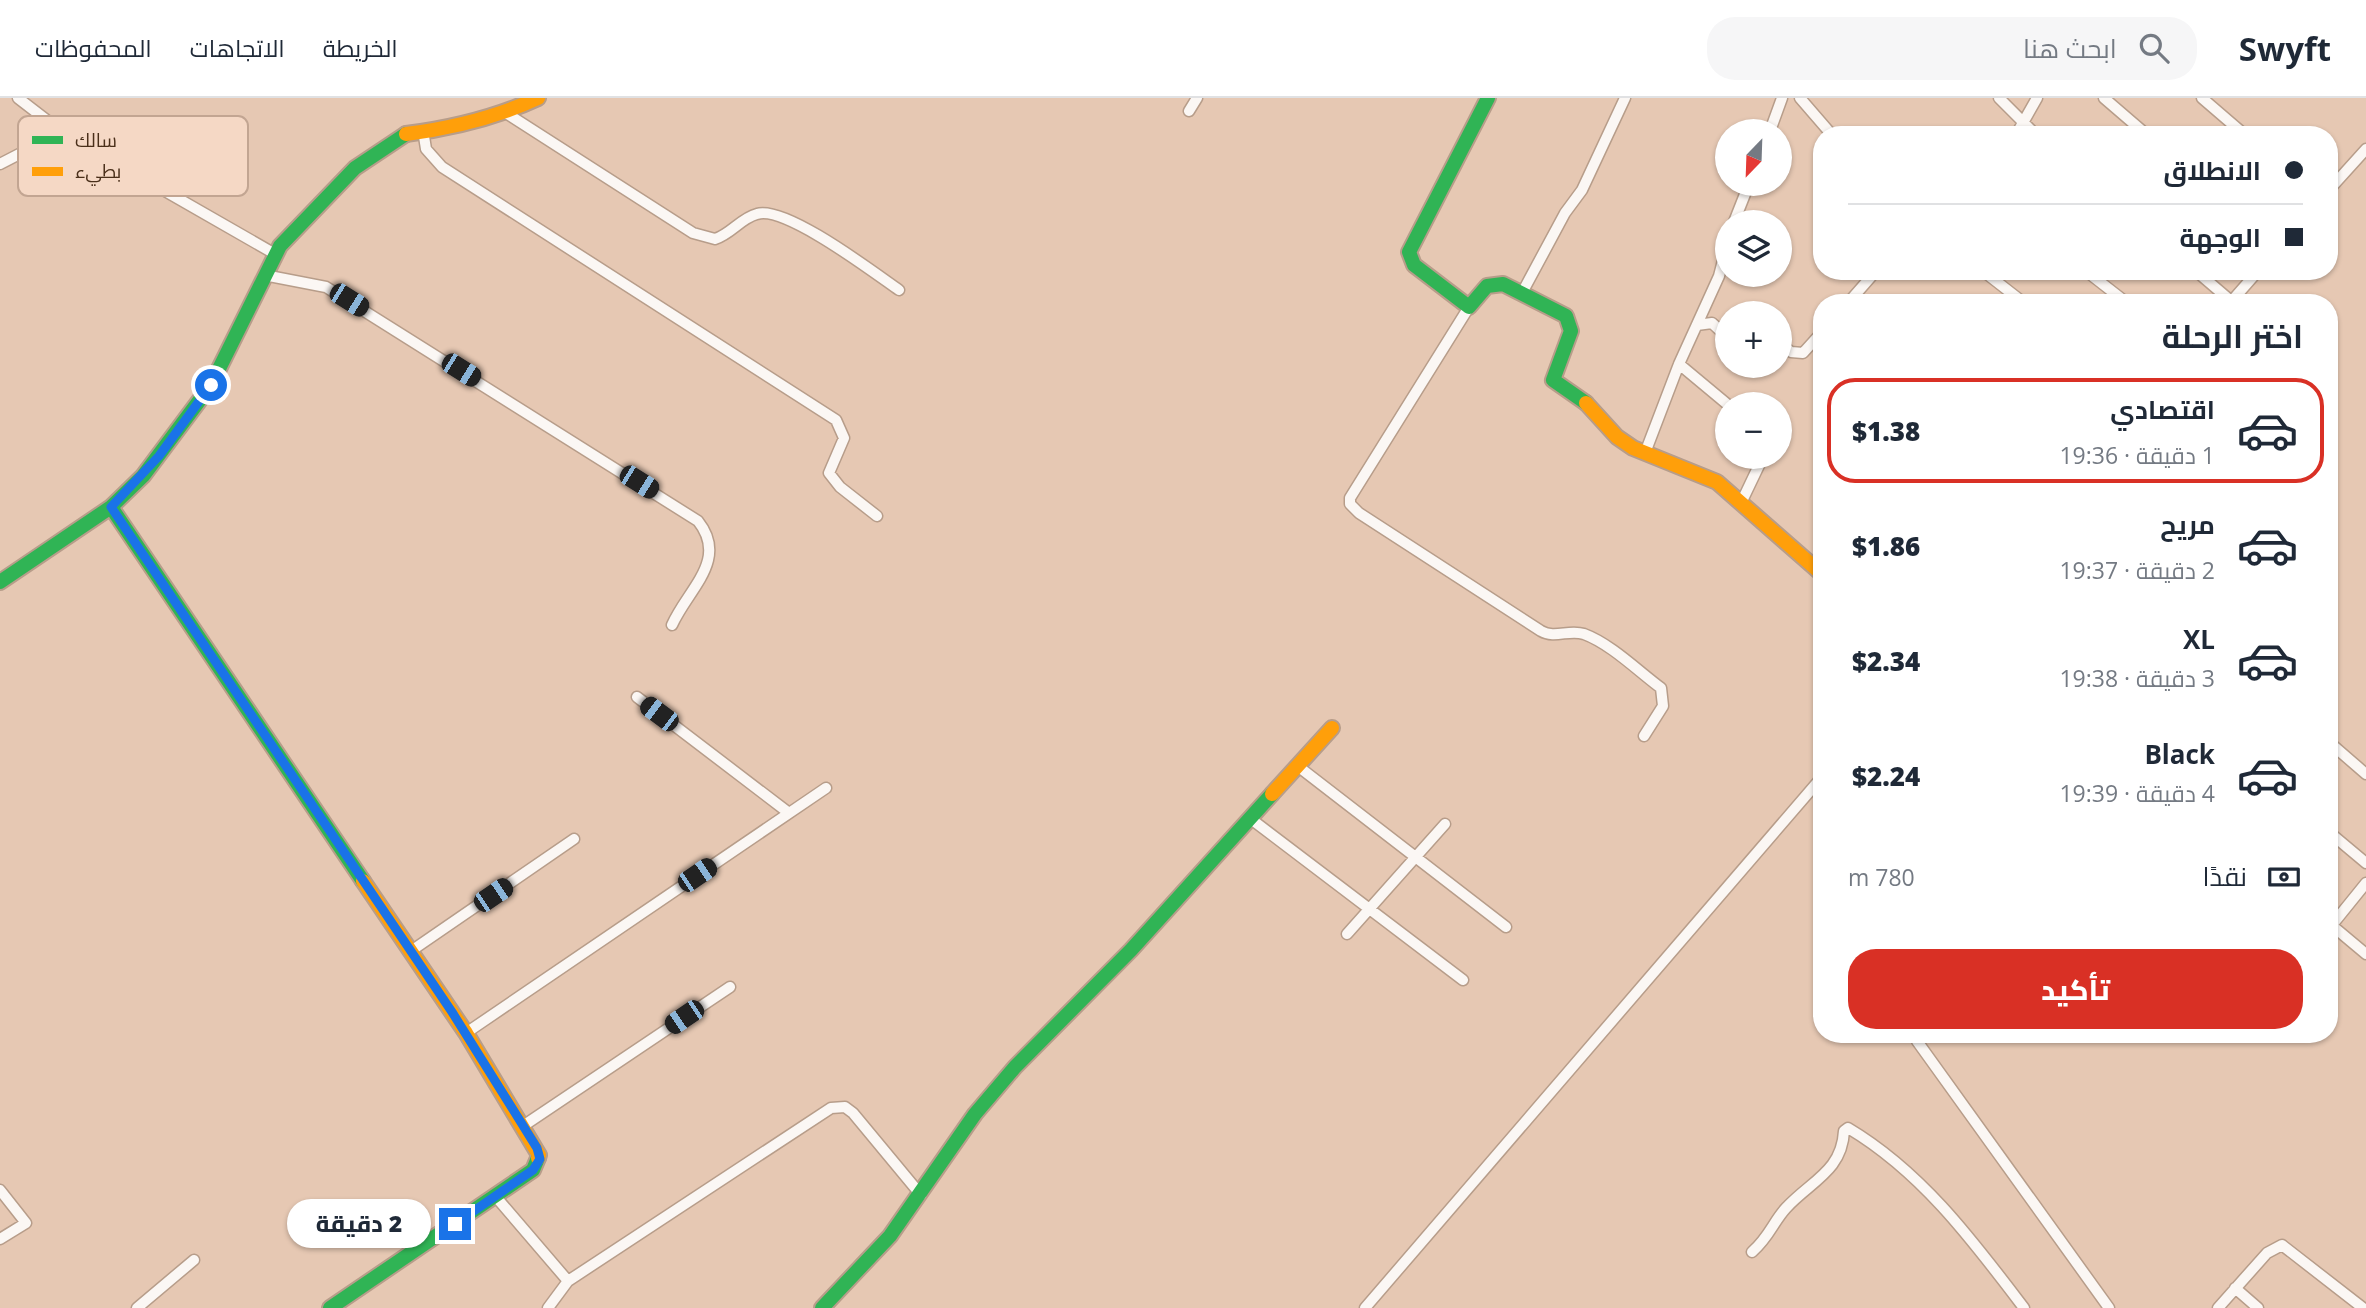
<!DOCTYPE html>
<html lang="ar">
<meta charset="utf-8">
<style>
body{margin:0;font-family:"Open Sans",Cairo,sans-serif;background:#f6f6f7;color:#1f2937;direction:rtl;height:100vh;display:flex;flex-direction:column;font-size:26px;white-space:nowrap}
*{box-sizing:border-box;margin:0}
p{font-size:23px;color:#747a83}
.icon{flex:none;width:38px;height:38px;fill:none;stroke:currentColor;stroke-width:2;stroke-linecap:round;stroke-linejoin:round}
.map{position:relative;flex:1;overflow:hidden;direction:ltr}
.drawer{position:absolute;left:1813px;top:196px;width:525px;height:749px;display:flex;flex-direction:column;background:#fff;border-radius:28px;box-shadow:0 2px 5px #0004;direction:rtl}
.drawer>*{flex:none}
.hud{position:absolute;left:1813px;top:28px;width:525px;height:154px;border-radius:28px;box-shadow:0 2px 5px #0004;direction:rtl;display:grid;align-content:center;height:154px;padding:0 35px;background:#fff}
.needle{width:46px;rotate:203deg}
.tools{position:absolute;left:1715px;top:21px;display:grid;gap:14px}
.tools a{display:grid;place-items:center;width:77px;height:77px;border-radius:50%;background:#fff;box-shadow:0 2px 5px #0004;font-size:35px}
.end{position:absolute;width:32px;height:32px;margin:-16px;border:9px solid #1a73e8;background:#fff;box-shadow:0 0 0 4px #fff}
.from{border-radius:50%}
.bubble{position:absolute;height:49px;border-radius:24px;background:#fff;box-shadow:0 2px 5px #0004;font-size:23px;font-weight:800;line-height:49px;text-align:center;direction:rtl}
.car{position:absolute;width:21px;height:42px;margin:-21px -10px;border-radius:9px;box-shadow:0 0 5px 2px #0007;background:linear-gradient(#222 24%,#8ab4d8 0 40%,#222 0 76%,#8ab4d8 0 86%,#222 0)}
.hud b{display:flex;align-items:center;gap:24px;height:66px;font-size:26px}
.hud b+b{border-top:2px solid #e0e1e3}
.hud i{width:18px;height:18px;background:#1f2937}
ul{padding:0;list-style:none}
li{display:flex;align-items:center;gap:21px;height:105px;margin:0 14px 10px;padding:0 21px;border:4px solid transparent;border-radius:28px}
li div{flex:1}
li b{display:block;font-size:26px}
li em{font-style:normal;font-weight:800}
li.selected{border-color:#d93025}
li>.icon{width:63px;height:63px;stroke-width:1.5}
h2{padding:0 35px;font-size:32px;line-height:84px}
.pay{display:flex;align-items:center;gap:18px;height:77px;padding:0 35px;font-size:26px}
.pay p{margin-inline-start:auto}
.button{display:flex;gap:14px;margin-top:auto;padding:14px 35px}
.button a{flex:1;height:80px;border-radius:28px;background:#d93025;color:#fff;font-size:28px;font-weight:800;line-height:80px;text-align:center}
header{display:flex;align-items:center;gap:42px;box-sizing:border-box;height:98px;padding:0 35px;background:#fff;border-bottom:2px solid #e0e1e3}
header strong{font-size:33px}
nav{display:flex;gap:38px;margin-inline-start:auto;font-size:24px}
.search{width:490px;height:63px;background:#f6f6f7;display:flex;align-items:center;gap:18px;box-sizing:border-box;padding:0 24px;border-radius:28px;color:#747a83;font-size:26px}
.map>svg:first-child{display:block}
</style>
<header>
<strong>Swyft</strong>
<div class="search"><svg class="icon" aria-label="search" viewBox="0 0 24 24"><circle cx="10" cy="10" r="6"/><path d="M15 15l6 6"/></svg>ابحث هنا</div>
<nav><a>الخريطة</a><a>الاتجاهات</a><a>المحفوظات</a></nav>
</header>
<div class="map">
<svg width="2366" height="1210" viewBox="0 0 2366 1210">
<rect width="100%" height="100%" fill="#e6c8b3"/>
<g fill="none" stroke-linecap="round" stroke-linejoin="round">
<!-- street casing -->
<g stroke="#b79d8a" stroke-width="13">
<path id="street" d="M18 0 62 34 275 156
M1800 0 1832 37
M1999 0 2036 37
M2104 0 2147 37
M2202 0 2245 37
M1189 13 1197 0
M506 15 693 135 715 141C731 136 741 120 757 116 785 107 873 174 899 192
M423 32 426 51 442 69 836 322 844 340 829 375 840 389 877 418
M1770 33 1782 0
M2016 37 2037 0
M0 66 62 34
M2329 92 2366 51
M1734 124 1749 86
M1983 173 2024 205
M2086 173 2127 205
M2196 173 2231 203
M264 177 326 189 698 423C729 462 688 491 672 527
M1522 195 1565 115 1582 92 1625 0
M1848 205 1876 173
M2230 205 2258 173
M1469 209 1350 400V406L1359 415 1541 533C1555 541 1569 531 1584 536 1611 546 1638 573 1661 590L1663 608 1644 638
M1697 227 1712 225 1727 239
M1780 245 1791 254 1803 255 1822 234
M1679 266 1727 306
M1645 355 1679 266 1719 178 1727 147
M1742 403 1763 359
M637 599 789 715
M2329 644 2366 676
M1299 669 1506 829
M1251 721 1463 882
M2329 734 2366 765
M2329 825 2366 856
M2332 827 2366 785
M1347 836 1445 726
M411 853 574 741
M466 935 826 690
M1917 943 2109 1210
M523 1028 730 889
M0 1092 26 1125 0 1141
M496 1099 568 1183
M1752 1154C1770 1138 1773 1124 1786 1110 1811 1083 1842 1073 1844 1033L1848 1030C1922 1074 1973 1143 2024 1210
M2235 1190 2258 1210
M137 1210 194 1162
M548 1210 568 1183 831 1010 845 1009 853 1015 921 1097
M1365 1210 1822 679
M2218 1210 2267 1155 2282 1147 2363 1210"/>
</g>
<!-- fast casing -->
<g stroke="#b79d8a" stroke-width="18">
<path id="fast" d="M1488 0 1409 154 1414 167 1469 209 1487 188 1503 186 1566 218 1571 233 1553 282 1586 305
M111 409 363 783
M0 484 111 409 143 378 211 287 280 148 355 70 406 36
M330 1210 533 1072 538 1060
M822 1210 890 1138 975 1016 1015 969 1131 852 1272 696"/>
</g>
<!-- slow casing -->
<g stroke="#b79d8a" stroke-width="18">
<path id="slow" d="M406 36C453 30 495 20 538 0
M1586 305 1617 339 1633 350 1717 384 1822 476
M1272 696 1332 630
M363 783 466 935 539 1057 538 1060"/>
</g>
<!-- street -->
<use href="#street" stroke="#fbf7f4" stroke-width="10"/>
<!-- fast -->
<use href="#fast" stroke="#30b455" stroke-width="14"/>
<!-- slow -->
<use href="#slow" stroke="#ff9f0a" stroke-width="14"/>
</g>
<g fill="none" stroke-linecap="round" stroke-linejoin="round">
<!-- route -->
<path stroke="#1a73e8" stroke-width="9" d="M211 287 159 358 111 409 452 914 537 1050 540 1061 533 1072 455 1126"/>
</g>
<!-- legend -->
<rect x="18" y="18" width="230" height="80" rx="10" fill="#f5d8c5" stroke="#c2a592" stroke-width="2"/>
<rect x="32" y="38" width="31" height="8" fill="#30b455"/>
<rect x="32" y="69" width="31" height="9" fill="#ff9f0a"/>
<g font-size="19" fill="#4a2f1a">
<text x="75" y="49">سالك</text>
<text x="75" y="80">بطيء</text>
</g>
</svg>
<div class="tools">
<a><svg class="needle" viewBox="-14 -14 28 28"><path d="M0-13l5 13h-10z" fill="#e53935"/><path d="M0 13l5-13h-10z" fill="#747a83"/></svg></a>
<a><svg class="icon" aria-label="layers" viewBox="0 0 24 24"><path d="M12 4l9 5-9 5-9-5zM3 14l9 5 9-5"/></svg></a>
<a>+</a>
<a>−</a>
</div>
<i class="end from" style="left:211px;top:287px"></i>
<i class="end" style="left:455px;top:1126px"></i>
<div class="bubble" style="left:287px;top:1101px;width:144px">2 دقيقة</div>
<i class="car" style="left:349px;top:202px;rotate:122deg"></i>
<i class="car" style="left:461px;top:272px;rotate:122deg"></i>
<i class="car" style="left:639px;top:384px;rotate:122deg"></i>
<i class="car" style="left:659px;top:616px;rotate:307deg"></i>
<i class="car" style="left:697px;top:777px;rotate:56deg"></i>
<i class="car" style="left:493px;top:797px;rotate:56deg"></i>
<i class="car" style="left:684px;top:919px;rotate:236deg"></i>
<div class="hud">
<b><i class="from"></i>الانطلاق</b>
<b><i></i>الوجهة</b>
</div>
<section class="drawer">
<h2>اختر الرحلة</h2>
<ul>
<li class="selected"><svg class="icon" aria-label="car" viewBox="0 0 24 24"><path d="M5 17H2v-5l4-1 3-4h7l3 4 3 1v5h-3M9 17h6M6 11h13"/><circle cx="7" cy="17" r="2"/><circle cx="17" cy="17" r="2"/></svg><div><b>اقتصادي</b><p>1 دقيقة · 19:36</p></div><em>$1.38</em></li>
<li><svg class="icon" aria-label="car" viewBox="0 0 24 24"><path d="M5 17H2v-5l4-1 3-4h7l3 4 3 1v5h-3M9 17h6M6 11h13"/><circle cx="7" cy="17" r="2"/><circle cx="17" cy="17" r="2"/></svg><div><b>مريح</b><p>2 دقيقة · 19:37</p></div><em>$1.86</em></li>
<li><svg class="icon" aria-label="car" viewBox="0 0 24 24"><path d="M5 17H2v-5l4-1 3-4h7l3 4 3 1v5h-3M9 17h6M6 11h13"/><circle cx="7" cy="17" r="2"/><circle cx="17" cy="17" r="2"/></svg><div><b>XL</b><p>3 دقيقة · 19:38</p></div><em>$2.34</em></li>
<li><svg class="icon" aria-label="car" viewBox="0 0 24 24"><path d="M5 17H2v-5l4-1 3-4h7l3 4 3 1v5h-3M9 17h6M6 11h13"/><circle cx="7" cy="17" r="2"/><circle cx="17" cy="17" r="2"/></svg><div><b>Black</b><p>4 دقيقة · 19:39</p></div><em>$2.24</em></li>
</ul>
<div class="pay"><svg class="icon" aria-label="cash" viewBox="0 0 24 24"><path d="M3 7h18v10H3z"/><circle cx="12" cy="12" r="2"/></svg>نقدًا<p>780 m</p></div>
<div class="button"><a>تأكيد</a></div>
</section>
</div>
